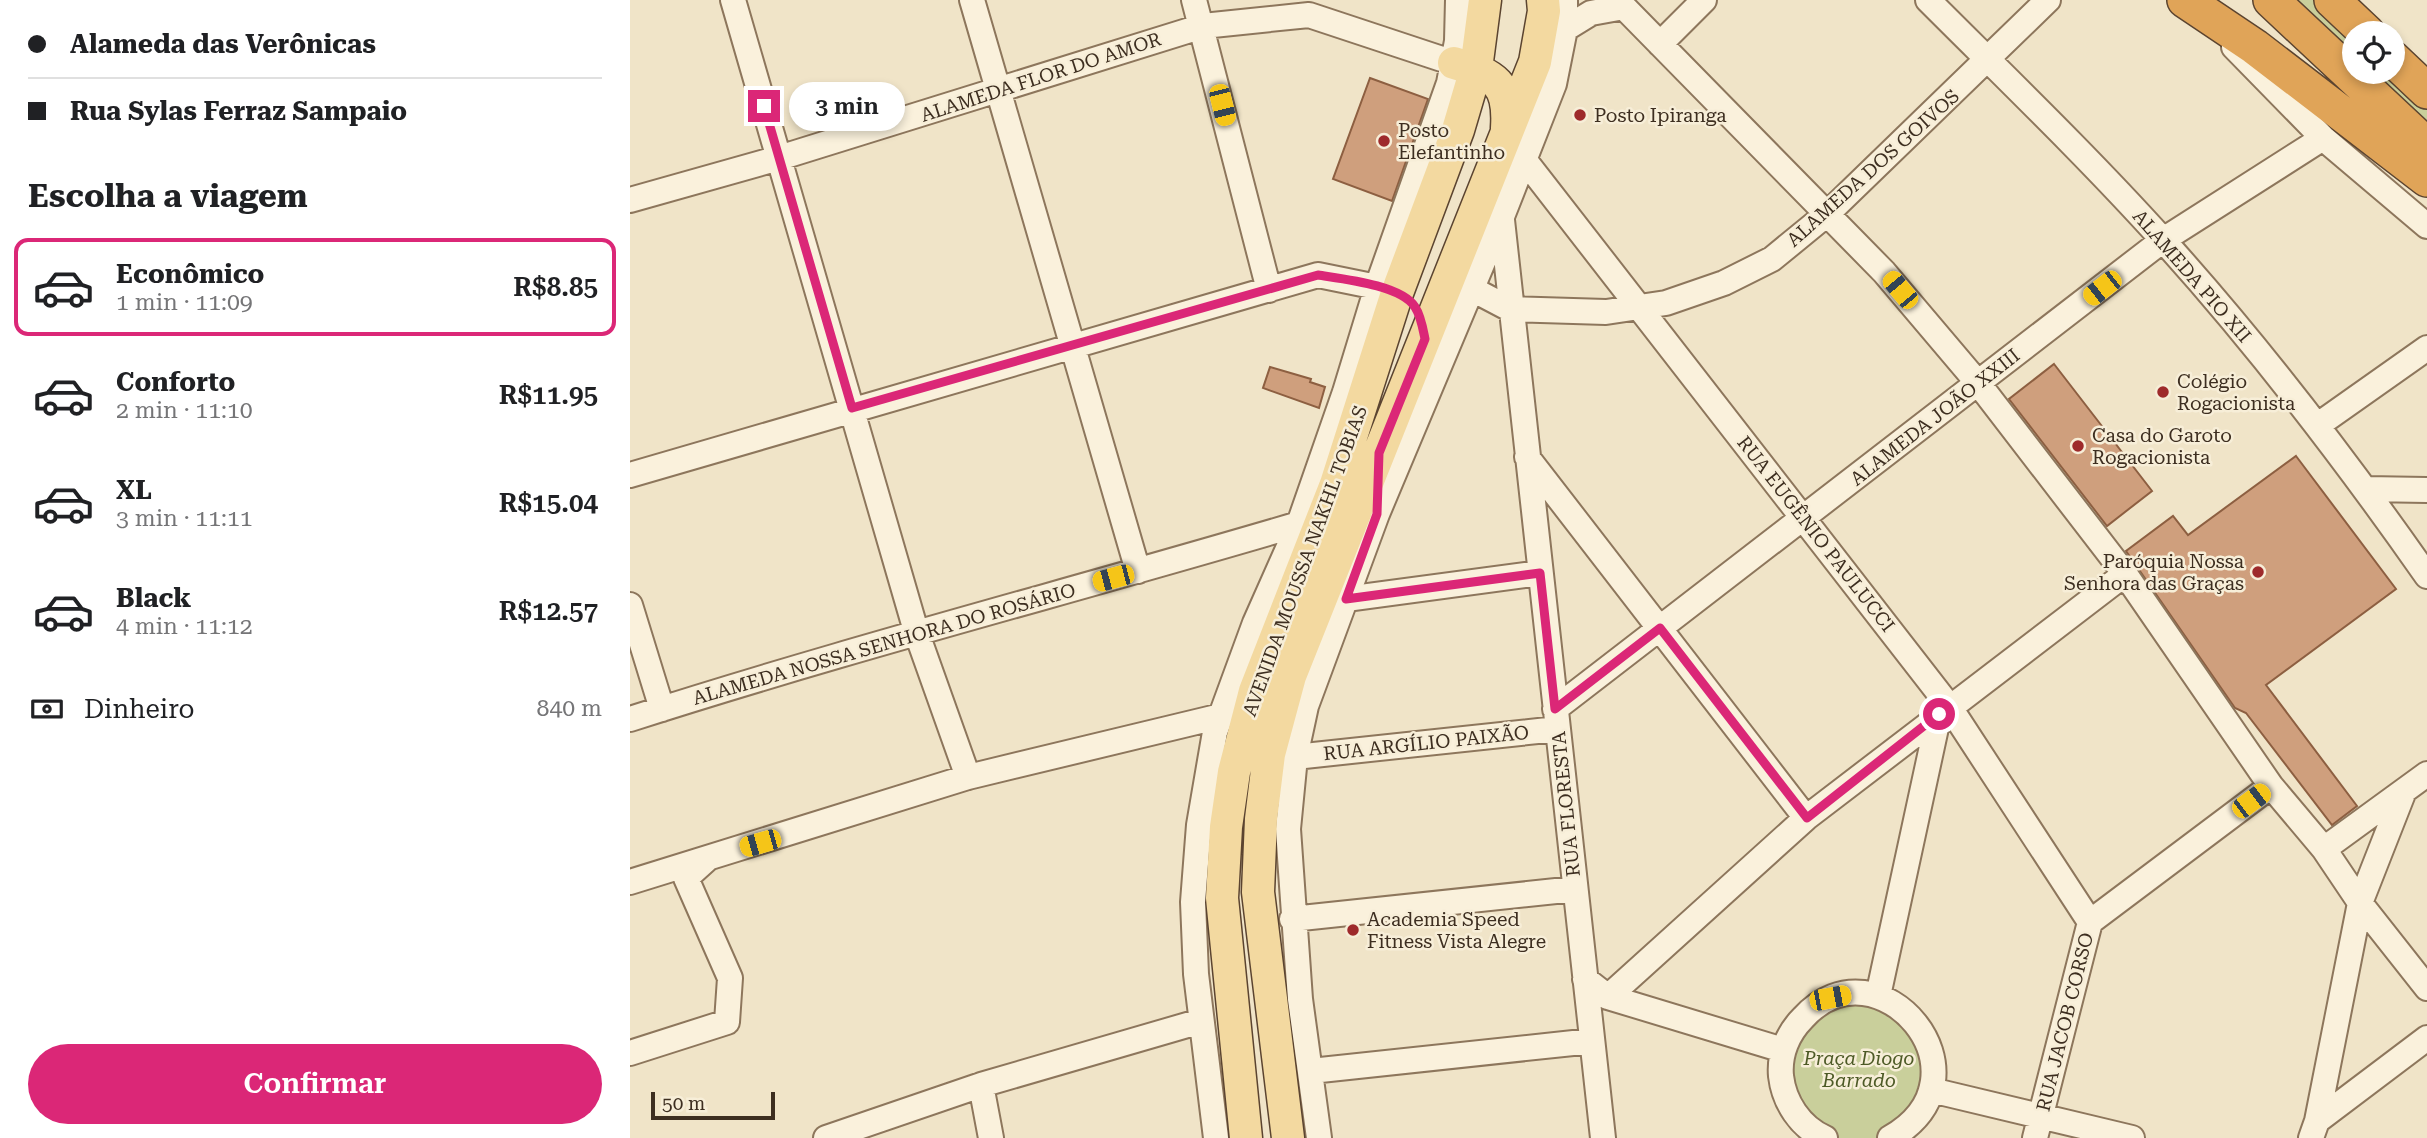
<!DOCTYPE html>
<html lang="pt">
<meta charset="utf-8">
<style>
body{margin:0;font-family:"Roboto Serif",serif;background:#f6f6f6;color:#202124;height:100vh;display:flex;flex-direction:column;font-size:26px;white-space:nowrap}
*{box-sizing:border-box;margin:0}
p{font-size:23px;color:#757577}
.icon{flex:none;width:38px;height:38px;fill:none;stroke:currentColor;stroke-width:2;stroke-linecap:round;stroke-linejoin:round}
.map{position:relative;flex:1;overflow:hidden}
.details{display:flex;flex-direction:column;background:#fff;width:630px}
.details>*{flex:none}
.guide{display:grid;align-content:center;height:154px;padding:0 28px;background:#fff}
.controls{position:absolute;left:1712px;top:21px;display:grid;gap:14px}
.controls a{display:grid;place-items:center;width:63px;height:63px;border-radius:50%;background:#fff;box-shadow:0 4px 10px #0003;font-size:35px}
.scale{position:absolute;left:21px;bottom:18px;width:124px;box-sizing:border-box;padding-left:7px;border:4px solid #3d2e20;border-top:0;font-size:19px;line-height:24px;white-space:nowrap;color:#3d2e20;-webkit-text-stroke:5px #f7eed8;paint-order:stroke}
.end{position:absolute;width:32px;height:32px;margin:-16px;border:9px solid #db2777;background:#fff;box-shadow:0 0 0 4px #fff}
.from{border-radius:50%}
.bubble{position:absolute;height:49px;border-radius:24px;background:#fff;box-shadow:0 4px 10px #0003;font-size:23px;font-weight:600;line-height:49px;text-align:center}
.car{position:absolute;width:21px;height:42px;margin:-21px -10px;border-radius:9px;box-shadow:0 0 5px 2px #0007;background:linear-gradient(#f5c518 24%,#345 0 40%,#f5c518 0 76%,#345 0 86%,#f5c518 0)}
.guide b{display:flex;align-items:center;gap:24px;height:66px;font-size:26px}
.guide b+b{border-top:2px solid #e0e0e0}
.guide i{width:18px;height:18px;background:#202124}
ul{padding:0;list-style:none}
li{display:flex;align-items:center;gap:21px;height:98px;margin:0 14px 10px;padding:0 14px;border:4px solid transparent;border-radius:14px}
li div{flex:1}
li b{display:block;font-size:26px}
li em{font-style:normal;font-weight:600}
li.active{border-color:#db2777}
li>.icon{width:63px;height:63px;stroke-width:1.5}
h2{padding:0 28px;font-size:32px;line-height:84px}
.pay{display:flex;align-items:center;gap:18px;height:77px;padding:0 28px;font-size:26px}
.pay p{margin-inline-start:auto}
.primary-button{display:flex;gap:14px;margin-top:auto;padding:14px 28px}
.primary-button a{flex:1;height:80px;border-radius:42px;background:#db2777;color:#fff;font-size:28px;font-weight:600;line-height:80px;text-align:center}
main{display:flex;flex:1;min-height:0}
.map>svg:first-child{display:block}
</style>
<main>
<section class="details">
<div class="guide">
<b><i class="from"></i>Alameda das Verônicas</b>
<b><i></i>Rua Sylas Ferraz Sampaio</b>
</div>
<h2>Escolha a viagem</h2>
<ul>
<li class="active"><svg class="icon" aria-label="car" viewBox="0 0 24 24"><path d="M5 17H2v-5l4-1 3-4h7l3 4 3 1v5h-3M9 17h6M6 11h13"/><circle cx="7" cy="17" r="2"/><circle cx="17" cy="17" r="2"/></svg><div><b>Econômico</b><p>1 min · 11:09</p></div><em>R$8.85</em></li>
<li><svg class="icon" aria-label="car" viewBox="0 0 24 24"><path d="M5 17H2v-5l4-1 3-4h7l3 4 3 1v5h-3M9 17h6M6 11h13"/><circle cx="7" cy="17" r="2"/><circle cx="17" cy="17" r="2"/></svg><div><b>Conforto</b><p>2 min · 11:10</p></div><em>R$11.95</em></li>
<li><svg class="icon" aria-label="car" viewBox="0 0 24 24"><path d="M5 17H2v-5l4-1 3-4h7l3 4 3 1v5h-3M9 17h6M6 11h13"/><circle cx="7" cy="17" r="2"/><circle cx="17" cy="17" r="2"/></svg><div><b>XL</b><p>3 min · 11:11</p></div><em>R$15.04</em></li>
<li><svg class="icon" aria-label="car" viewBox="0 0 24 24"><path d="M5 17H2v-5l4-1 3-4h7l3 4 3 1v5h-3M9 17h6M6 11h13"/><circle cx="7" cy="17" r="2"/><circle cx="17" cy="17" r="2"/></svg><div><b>Black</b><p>4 min · 11:12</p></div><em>R$12.57</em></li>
</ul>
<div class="pay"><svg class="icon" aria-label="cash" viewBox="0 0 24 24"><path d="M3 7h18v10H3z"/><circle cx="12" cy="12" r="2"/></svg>Dinheiro<p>840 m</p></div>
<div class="primary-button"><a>Confirmar</a></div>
</section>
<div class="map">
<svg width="1797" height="1138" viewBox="0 0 1797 1138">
<rect width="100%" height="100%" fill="#f0e4c8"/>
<!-- green -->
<path fill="#c9cf9b" d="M1655 0H1687L1724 34V64Z
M1732 72H1762L1797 102V132Z
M1248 1000 1296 1041 1298 1090 1252 1138H1203L1162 1102 1155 1051 1195 1003Z"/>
<!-- building -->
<path fill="#cf9f7d" stroke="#8d5f41" stroke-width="2" d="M740 78 798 99 762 201 703 179Z
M1424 364 1522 491 1477 526 1379 399Z
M640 367 681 379 680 382 695 387 689 408 633 388Z
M1666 456 1766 589 1636 685 1727 806 1702 825 1616 713 1605 708 1496 551 1543 516 1558 535Z"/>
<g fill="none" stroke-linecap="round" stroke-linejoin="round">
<!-- minor casing -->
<g stroke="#8d765c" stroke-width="28">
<path id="minor" d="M103 0 286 631 338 777
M342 0 508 571
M564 0 639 290
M987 0 1254 272 1348 383 1495 574 1641 786 1694 849 1733 907 1797 988
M1298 0C1377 79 1457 156 1532 239 1628 345 1715 459 1797 576
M935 29 961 13 994 7
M1030 44 1074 0
M1604 47 1693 138 1797 226
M893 158 1319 706 1460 922
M0 200 149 158 573 26 679 15 824 63
M872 220 973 1138
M840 288 880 309 976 312 1036 303 1094 283 1142 259 1197 214 1418 0
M1688 425 1797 348
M897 457 1176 818
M0 475 688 275 747 287
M1736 489 1797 490
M716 599 910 573
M0 605 32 709
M925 709 1533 240 1693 138
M0 719C221 648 446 590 669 524
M665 757 927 729
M1694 849 1797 774
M0 882 338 777 591 716
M662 919 945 889
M955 979 978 997 1176 818 1495 574
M1248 996 1309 714
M978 997 1153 1050
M0 1053 97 1022 100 978 56 878 77 859
M681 1071 962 1041
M351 1085 361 1138
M1301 1090 1502 1138
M1687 1121 1797 1038
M196 1138 351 1085 571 1021
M586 1138 566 974 563 902 569 825 585 732 625 623 669 524 715 392 747 287 819 83 827 41 828 0
M689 1138 670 999 658 829 665 757 676 706 747 514 871 219 924 84 935 29V0
M1195 1138C1170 1127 1154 1102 1151 1076 1149 1054 1158 1033 1173 1018 1248 935 1369 1076 1260 1138
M1405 1138 1460 922 1641 786
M1681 1138 1687 1121 1730 903 1774 791"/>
</g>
<!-- major casing -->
<g stroke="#5b4430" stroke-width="35">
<path id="major" d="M824 63C865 75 880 83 877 128
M616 1138 592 898 596 827 604 772 625 691 706 484 767 293 828 130 846 69 855 0
M658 1138 628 892 631 819 639 754 660 676 905 62 914 11 913 0"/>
</g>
<!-- highway casing -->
<g stroke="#5b4430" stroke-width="38">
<path id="highway" d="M1555 0 1625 47 1797 179
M1641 0 1797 146
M1702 0 1737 33
M1762 58 1797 91"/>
</g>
<!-- minor -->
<use href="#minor" stroke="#faf1dc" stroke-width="24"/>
<!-- major -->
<use href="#major" stroke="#f3d9a0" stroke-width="32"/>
<!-- highway -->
<use href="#highway" stroke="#e0a458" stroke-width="35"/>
</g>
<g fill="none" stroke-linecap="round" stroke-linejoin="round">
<!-- route -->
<path stroke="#db2777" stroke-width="9" d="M134 106 222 408 688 275C713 279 771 285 785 307 791 316 793 329 795 339L749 453 747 514 716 599 910 573 925 709 1030 628 1177 818 1309 714"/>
</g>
<!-- markers -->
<g fill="#9e2a2b" stroke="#f7eed8" stroke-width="2.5">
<circle cx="950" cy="115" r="7"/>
<circle cx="754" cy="141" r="7"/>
<circle cx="1533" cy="392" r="7"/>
<circle cx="1448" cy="446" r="7"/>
<circle cx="1628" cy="572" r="7"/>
<circle cx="723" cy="930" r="7"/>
</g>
<g text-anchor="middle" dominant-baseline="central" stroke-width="5" stroke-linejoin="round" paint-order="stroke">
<!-- street labels -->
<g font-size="19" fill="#3d2e20" stroke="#f7eed8">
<text transform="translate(411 77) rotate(-18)">ALAMEDA FLOR DO AMOR</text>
<text transform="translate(1243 168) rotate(-42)">ALAMEDA DOS GOIVOS</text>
<text transform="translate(1562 276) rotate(49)">ALAMEDA PIO XII</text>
<text transform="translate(1305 417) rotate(-38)">ALAMEDA JOÃO XXIII</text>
<text transform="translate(1186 534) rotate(52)">RUA EUGÊNIO PAULUCCI</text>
<text transform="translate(675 561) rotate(-70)">AVENIDA MOUSSA NAKHL TOBIAS</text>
<text transform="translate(254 644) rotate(-16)">ALAMEDA NOSSA SENHORA DO ROSÁRIO</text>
<text transform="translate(796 743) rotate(-6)">RUA ARGÍLIO PAIXÃO</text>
<text transform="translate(936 804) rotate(-96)">RUA FLORESTA</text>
<text transform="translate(1435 1022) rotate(-76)">RUA JACOB CORSO</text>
</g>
<!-- poi labels -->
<g font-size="19" fill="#3d2e20" stroke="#f7eed8" text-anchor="start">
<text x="964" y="115">Posto Ipiranga</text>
<text x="768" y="130">Posto<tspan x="768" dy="22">Elefantinho</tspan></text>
<text x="1547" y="381">Colégio<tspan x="1547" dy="22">Rogacionista</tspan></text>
<text x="1462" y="435">Casa do Garoto<tspan x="1462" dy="22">Rogacionista</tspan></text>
<text x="1614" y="561" text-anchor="end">Paróquia Nossa<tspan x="1614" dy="22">Senhora das Graças</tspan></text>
<text x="737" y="919">Academia Speed<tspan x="737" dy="22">Fitness Vista Alegre</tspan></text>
</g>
<!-- park labels -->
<g font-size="19" font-style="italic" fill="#4d5a26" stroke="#f7eed8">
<text x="1229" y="1058">Praça Diogo<tspan x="1229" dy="22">Barrado</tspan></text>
</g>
</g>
</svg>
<div class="controls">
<a><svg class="icon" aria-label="locate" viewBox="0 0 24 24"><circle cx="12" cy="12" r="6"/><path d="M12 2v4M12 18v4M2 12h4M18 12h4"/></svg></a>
</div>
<div class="scale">50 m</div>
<i class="end from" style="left:1309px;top:714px"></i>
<i class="end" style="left:134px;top:106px"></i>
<div class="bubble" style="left:159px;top:82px;width:116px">3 min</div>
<i class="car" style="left:592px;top:105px;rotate:166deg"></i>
<i class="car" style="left:1472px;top:288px;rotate:232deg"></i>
<i class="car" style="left:1270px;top:290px;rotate:320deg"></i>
<i class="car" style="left:483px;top:578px;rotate:255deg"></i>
<i class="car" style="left:1621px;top:801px;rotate:53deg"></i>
<i class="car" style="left:130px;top:843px;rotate:254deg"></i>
<i class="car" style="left:1200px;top:998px;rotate:79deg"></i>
</div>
</main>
